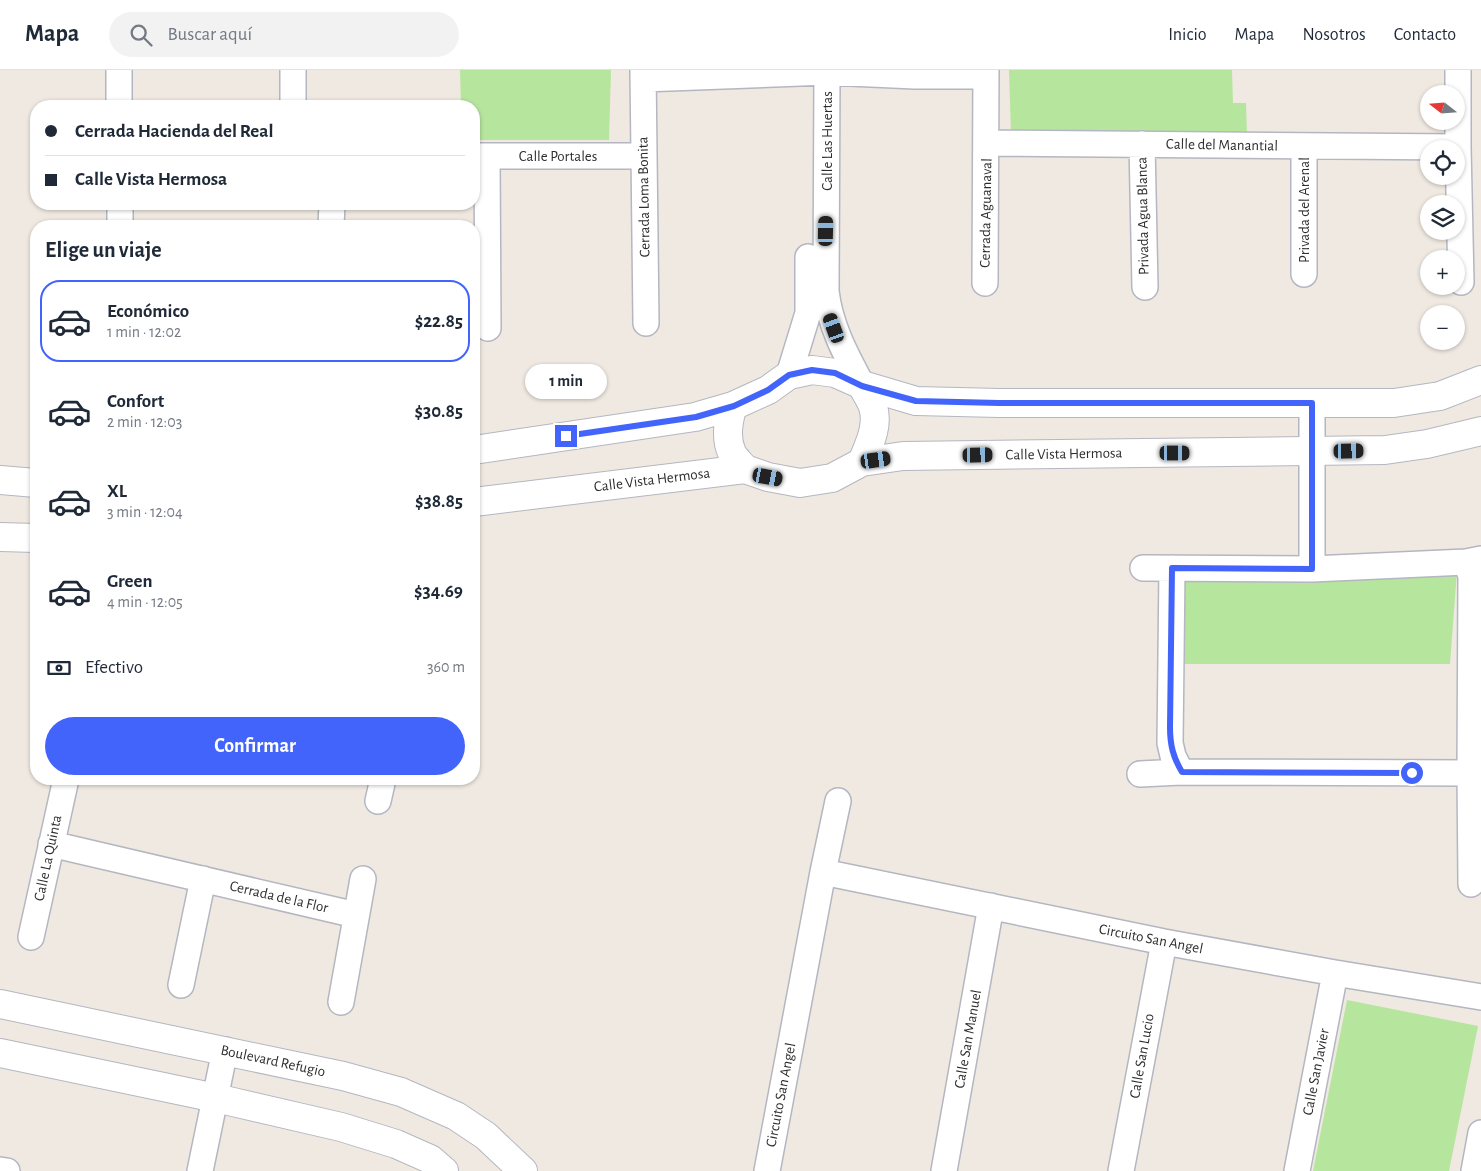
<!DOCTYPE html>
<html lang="es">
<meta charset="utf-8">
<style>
body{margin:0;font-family:"Alegreya Sans",sans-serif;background:#f2f2f3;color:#1f2937;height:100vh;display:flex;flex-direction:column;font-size:19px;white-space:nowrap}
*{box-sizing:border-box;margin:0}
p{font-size:16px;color:#747a83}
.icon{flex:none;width:28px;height:28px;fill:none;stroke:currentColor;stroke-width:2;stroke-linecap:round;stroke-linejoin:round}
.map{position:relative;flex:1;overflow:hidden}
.drawer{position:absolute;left:30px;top:150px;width:450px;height:565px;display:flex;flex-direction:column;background:#fff;border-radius:20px;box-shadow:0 1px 4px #0004}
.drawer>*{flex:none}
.guide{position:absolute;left:30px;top:30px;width:450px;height:110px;border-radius:20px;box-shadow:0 1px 4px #0004;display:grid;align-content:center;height:110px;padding:0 15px;background:#fff}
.needle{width:32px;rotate:287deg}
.tools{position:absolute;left:1420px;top:15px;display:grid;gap:10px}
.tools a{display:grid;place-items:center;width:45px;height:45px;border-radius:50%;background:#fff;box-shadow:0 1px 4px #0004;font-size:25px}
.end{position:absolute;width:22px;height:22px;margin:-11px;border:6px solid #4264fb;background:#fff;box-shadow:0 0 0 2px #fff}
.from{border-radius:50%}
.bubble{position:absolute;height:35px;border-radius:18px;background:#fff;box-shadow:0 1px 4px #0004;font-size:16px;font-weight:700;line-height:35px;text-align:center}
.car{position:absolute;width:15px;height:30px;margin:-15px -8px;border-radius:6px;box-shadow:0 0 4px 1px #0007;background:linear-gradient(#222 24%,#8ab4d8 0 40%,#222 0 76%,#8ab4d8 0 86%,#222 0)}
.guide b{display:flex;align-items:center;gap:18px;height:48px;font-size:19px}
.guide b+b{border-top:1px solid #e0e1e3}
.guide i{width:12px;height:12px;background:#1f2937}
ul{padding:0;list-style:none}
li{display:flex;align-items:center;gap:15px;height:82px;margin:0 10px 8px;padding:0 5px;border:2px solid transparent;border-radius:20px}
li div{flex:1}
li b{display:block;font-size:19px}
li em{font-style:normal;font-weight:700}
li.selected{border-color:#4264fb}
li>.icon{width:45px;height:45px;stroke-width:1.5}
h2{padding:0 15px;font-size:22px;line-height:60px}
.pay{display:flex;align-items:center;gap:12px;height:55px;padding:0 15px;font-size:19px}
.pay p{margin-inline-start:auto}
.button{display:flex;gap:10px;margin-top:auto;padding:10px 15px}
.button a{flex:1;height:58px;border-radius:30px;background:#4264fb;color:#fff;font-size:20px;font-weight:700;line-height:58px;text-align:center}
header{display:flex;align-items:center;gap:30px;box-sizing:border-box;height:70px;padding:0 25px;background:#fff;border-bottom:1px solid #e0e1e3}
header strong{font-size:24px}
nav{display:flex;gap:28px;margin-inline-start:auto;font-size:18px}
.search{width:350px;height:45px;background:#f2f2f3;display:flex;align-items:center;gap:12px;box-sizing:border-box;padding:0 18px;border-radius:28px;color:#747a83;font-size:19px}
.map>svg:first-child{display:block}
</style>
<header>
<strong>Mapa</strong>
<div class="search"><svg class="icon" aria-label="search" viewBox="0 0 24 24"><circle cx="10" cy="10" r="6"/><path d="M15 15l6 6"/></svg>Buscar aquí</div>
<nav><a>Inicio</a><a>Mapa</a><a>Nosotros</a><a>Contacto</a></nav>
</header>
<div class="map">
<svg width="1481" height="1101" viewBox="0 0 1481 1101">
<rect width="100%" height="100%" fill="#efe9e1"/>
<!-- green -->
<path fill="#b6e59e" d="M460 0H611L609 70H474V36H461Z
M1009 0H1232L1233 33H1246L1247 66 1011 63Z
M1185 500 1457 501 1450 594H1185Z
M1347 930 1478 956 1449 1101H1313Z"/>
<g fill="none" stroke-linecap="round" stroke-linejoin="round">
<!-- street casing -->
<g stroke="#b4b7c1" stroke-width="28">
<path id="street" d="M119 0V36
M643 0 646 253
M827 0 826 221C830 256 846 285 862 315
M1458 0V77L1461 212
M643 9 827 2 915 6H986
M293 36V0
M986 73 1458 77
M1142 74 1145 217
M474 86H643
M487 86 488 258
M120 134V156
M331 156 332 134
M1304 204V76
M985 213 986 0
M789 305 808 243V187
M1312 333V499
M1466 492 1471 506 1470 703 1471 814
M1143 498 1312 499 1466 492 1481 489
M1172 498 1170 673 1173 686 1181 702
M1140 704 1181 702 1470 703
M378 731 383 709
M51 774 356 845
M823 802 1164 872 1335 903 1481 927
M31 867 66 709
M181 915 203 809
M341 932 363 809
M0 1100 7 1101
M200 1101 225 980
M767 1101 823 802 838 731
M944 1101 991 836
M1121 1101 1164 872
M1297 1101 1335 903
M1474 1101 1481 1063"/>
</g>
<!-- secondary casing -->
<g stroke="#b4b7c1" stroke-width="30">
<path id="secondary" d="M862 315C865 322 871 330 873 337 879 355 869 375 862 392
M733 336C728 351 725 368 732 383 735 389 741 394 745 399
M474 380 695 347 733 336 768 320 789 305 812 300 835 303 862 315 916 331 999 333H1394L1440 326 1481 310
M0 410 36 413
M474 432 745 399 768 407 800 413 832 408 862 392 903 386 1385 380 1427 374 1481 361
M0 467 36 468
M0 934 343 1006 401 1022 456 1046 486 1066 523 1101
M0 983 216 1028 341 1057 396 1074 430 1089 444 1101"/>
</g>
<!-- street -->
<use href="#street" stroke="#fff" stroke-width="25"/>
<!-- secondary -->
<use href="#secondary" stroke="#fff" stroke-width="28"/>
</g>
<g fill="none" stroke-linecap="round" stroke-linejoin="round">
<!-- route -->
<path stroke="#4264fb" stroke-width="6" d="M566 366 696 347 734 336 768 320 789 305 812 300 835 303 862 316 916 331 999 333H1312V499L1172 498 1170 657C1170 675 1173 687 1182 702L1412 703"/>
</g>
<g text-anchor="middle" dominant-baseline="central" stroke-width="4.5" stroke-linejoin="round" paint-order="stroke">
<!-- street labels -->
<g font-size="15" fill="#2e2e2e" stroke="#fff">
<text transform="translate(827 71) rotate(-90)">Calle Las Huertas</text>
<text transform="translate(1222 75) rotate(1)">Calle del Manantial</text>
<text x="558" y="86">Calle Portales</text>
<text transform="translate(644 127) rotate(-91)">Cerrada Loma Bonita</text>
<text transform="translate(1304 140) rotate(-90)">Privada del Arenal</text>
<text transform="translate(986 143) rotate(-89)">Cerrada Aguanaval</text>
<text transform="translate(1143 146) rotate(-91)">Privada Agua Blanca</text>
<text transform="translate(1064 384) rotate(-1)">Calle Vista Hermosa</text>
<text transform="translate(652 410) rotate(-7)">Calle Vista Hermosa</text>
<text transform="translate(48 788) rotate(-78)">Calle La Quinta</text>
<text transform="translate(279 827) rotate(13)">Cerrada de la Flor</text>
<text transform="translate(1151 869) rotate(11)">Circuito San Angel</text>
<text transform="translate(968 969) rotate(-80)">Calle San Manuel</text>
<text transform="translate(1142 986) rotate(-80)">Calle San Lucio</text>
<text transform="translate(273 991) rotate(12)">Boulevard Refugio</text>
<text transform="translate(1316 1002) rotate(-79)">Calle San Javier</text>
<text transform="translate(781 1025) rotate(-79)">Circuito San Angel</text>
</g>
</g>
</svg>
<div class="tools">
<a><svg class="needle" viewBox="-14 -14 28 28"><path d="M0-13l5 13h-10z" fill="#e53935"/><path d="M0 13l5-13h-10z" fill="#747a83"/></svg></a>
<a><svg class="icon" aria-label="locate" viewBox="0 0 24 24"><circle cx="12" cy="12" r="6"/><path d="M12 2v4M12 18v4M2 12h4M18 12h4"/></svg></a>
<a><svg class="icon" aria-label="layers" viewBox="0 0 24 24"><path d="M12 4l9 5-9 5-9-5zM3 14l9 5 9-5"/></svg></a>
<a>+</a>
<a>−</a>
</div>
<i class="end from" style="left:1412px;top:703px"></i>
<i class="end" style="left:566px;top:366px"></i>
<div class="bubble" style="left:525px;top:294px;width:82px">1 min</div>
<i class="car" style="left:826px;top:161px;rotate:1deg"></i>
<i class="car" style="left:834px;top:258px;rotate:340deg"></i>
<i class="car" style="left:1349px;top:381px;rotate:89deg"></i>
<i class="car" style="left:1175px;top:383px;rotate:90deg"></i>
<i class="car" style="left:978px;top:385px;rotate:89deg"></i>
<i class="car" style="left:876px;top:390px;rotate:82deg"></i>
<i class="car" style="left:768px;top:407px;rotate:101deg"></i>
<div class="guide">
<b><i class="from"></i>Cerrada Hacienda del Real</b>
<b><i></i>Calle Vista Hermosa</b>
</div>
<section class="drawer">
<h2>Elige un viaje</h2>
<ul>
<li class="selected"><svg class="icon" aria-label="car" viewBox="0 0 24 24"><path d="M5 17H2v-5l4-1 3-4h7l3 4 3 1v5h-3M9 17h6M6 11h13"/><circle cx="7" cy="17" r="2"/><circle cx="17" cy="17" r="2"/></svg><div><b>Económico</b><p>1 min · 12:02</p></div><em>$22.85</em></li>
<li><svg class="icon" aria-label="car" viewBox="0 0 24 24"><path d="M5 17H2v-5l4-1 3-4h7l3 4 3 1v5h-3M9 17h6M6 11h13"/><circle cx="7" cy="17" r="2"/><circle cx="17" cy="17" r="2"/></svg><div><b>Confort</b><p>2 min · 12:03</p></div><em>$30.85</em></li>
<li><svg class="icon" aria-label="car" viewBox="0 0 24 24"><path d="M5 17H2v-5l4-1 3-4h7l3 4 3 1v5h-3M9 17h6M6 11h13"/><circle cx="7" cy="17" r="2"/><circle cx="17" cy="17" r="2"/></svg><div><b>XL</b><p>3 min · 12:04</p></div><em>$38.85</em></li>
<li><svg class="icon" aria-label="car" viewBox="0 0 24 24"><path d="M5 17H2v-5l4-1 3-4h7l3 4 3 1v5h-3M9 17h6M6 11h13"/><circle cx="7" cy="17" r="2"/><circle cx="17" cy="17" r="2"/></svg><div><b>Green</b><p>4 min · 12:05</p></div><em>$34.69</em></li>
</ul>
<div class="pay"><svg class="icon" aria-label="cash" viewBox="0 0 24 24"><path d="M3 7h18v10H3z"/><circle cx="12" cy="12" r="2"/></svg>Efectivo<p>360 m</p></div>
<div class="button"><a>Confirmar</a></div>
</section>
</div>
